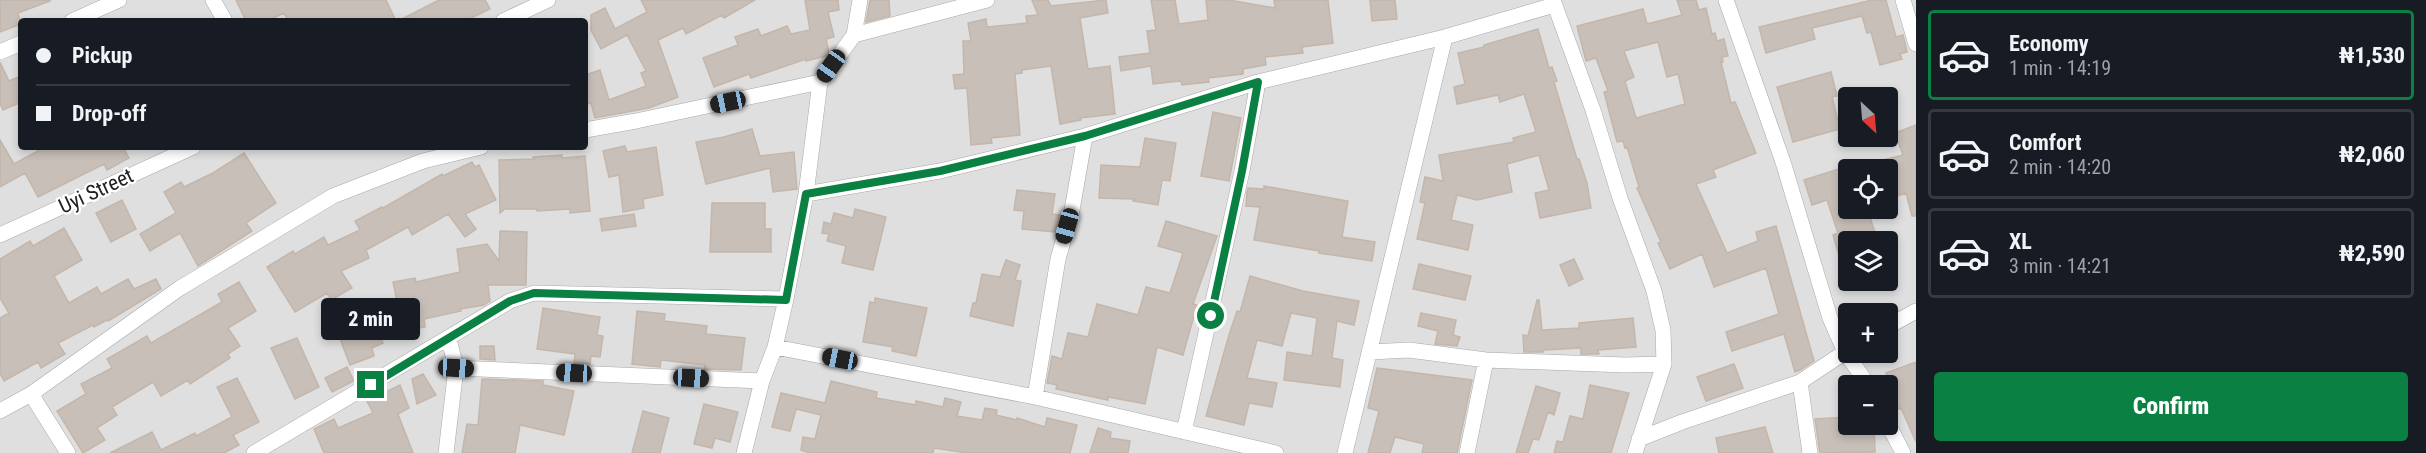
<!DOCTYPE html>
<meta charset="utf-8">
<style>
body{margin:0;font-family:"Roboto Condensed",sans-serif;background:#242831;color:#f1f3f6;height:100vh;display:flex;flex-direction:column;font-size:22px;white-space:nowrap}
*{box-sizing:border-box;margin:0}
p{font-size:20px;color:#9ea1a6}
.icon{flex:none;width:33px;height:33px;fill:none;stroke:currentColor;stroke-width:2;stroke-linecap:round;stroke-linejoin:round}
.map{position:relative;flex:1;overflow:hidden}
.panel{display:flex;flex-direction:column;background:#171b24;width:510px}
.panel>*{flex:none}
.banner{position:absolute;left:18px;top:18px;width:570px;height:132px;border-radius:6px;box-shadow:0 3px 9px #0003;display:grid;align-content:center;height:132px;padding:0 18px;background:#171b24}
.needle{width:39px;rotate:154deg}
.tools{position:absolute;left:1838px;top:87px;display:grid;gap:12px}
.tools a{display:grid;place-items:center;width:60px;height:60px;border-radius:6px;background:#171b24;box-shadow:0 3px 9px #0003;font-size:30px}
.end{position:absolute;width:27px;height:27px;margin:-14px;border:8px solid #0b8043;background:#fff;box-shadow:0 0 0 3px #fff}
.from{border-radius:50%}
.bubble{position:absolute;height:42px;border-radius:6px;background:#171b24;box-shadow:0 3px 9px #0003;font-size:20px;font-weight:800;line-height:42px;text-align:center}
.car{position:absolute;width:18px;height:36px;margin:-18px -9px;border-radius:8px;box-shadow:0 0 4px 2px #0007;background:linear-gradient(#222 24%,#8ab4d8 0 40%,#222 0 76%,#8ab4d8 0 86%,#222 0)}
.banner b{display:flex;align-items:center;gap:21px;height:57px;font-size:22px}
.banner b+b{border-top:2px solid #363941}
.banner i{width:15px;height:15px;background:#f1f3f6}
ul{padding:10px 0 0;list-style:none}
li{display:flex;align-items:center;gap:18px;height:90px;margin:0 12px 9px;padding:0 6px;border:3px solid #363941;border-radius:6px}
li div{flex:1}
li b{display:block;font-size:22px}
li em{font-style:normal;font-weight:800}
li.active{border-color:#0b8043}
li>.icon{width:54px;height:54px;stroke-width:1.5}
.cta{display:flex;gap:12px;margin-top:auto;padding:12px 18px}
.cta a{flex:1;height:69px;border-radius:6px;background:#0b8043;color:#fff;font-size:24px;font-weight:800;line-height:69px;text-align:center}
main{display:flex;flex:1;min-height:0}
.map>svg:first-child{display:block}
</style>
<main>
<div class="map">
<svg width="1916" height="453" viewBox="0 0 1916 453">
<rect width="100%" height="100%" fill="#f2efe9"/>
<!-- residential -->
<path fill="#e0dfdf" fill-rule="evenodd" d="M0 0H1916V453H0ZM21 21H585V147H21ZM1848 98H1887V136H1848ZM1848 170H1887V208H1848ZM1848 242H1887V280H1848ZM1848 314H1887V352H1848ZM1848 386H1887V424H1848Z"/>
<!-- building -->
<path fill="#c7bfb8" stroke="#c4b6ab" stroke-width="1.5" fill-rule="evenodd" d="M0 0H50V1L18 13 21 24 0 32Z
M236 0H386L396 21H288L284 13 267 21H246Z
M439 0H485L490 9 465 21H398Z
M641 0H755L724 18 722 15 686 34 683 28 658 40 678 97 649 108 595 118 591 103 585 104V75L600 70 609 100 646 86 641 73 646 71 627 35 601 49 591 30V15L605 8 615 29 647 12Z
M805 0H838L839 10 828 12 834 37 826 39 829 53 826 56 806 61V59L751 78 749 74 714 87 703 58 738 45 735 37 758 29 761 36 787 26 791 34 810 30Z
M870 0H889L890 16 866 22Z
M1032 0H1048L1051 6 1106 0 1108 13 1080 18 1088 69 1110 66 1115 114 1080 118 1081 120 1060 124 1051 66 1022 70V73L1015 74 1020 135 991 138 992 143 971 145 967 88 955 89 953 75 964 74 963 41H971L968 23 986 19 987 27 1027 23 1026 16 1038 15Z
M1151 0H1175L1179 24 1208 20 1206 0H1229L1275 8 1274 0H1328L1333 43 1302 47 1303 53 1265 57 1266 65 1243 69V74L1208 78 1209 82 1182 85 1181 81 1153 84 1151 66 1121 71 1119 57 1150 53 1147 31 1156 30Z
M1370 0H1395L1397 19 1372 21Z
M1677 0H1696L1699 10 1706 8 1712 34 1715 33 1717 41 1724 39 1728 56 1722 57 1723 62H1721L1731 103 1735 102 1756 153 1713 170 1716 177 1696 184 1727 253 1758 241 1756 232 1776 226 1814 361 1800 370 1795 372 1784 334 1732 351 1726 332 1779 314 1766 268 1714 287 1702 254 1670 269 1658 243 1661 242 1637 188 1639 187 1627 147 1625 148 1623 141 1617 142 1604 92 1608 91 1596 58 1586 61 1577 26 1643 9 1647 24 1682 15ZM1658 42 1667 77 1678 74 1685 104 1636 118 1625 81 1634 77 1624 51Z
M1872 0H1886L1896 37 1903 35 1907 52 1900 54 1902 59 1880 65 1871 32 1867 33 1862 16 1812 28 1815 39 1766 53 1759 27Z
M1538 29 1549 68 1552 67 1557 81 1554 82 1577 159H1579L1587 183 1591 208 1540 218 1535 193 1549 190 1539 155 1507 164 1512 192 1477 200 1457 195 1451 220 1473 225 1468 250 1417 239 1425 203 1420 202 1425 177 1443 181 1439 155 1514 142 1513 138 1536 132 1524 94 1500 102 1498 95 1457 104 1454 87 1465 84 1458 53 1484 47V45Z
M0 62 9 81 21 76V102L3 110 0 103Z
M1831 72 1837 96 1832 97 1840 129 1793 142 1777 87Z
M1213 112 1241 118 1229 181 1201 176Z
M1916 125V216H1912L1906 193 1891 198 1887 183V170H1863L1862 165 1903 155 1895 133Z
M752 129 760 156 794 152 797 189 773 192 770 168 706 184 696 142 724 137Z
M1145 138 1176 143 1170 181 1162 180 1158 205 1133 201 1134 199 1099 198 1101 165 1140 167Z
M0 140 14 164 45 147H123L129 158 107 170 104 164 38 197 25 173 0 187Z
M625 146 627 152 656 147 663 195 643 199 644 208 623 212 619 175 609 177 603 151Z
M244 153 276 203 246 223 252 231 198 266 180 233 150 251 140 234 176 213 164 192 181 182 184 187 213 173Z
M562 155V158L585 156 590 211 570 213V209L537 211V209H505L500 213 499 160 534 159 533 157Z
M472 162 475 167 479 165 496 200 465 214 476 229 465 237 448 214 412 235 408 227 366 250 369 258 341 271 352 288 331 300 327 293 295 312 267 267 293 251 295 254 324 237 328 245 360 230 355 221 382 207 383 208 442 174 443 176Z
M1848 166V208H1867L1878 242H1848V276H1845L1833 235 1838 233 1827 200 1812 205 1804 180Z
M1264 186 1348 201 1342 237 1375 242 1372 261 1319 253V251L1254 240 1260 207 1246 206 1247 192 1248 188 1264 189Z
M1017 190 1055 194 1052 214 1060 215 1055 232 1022 229 1024 211 1014 210Z
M122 200 136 229 111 242 96 213Z
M712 203H765V229H771V252H710Z
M855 209 886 217 873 270 842 263 846 246 827 241 829 234 822 233 824 222 831 224 834 213 853 218Z
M634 214 636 226 602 231 600 219Z
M1166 221 1217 236 1193 304 1197 305 1183 355 1157 347 1145 404 1108 397V400L1056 389 1057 385 1047 383 1052 356 1062 359 1068 333 1088 337 1097 304 1138 315 1146 287 1170 293 1183 253 1158 246Z
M64 228 82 260 54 276 69 303 97 287 101 294 128 279 134 289 156 279 161 289 108 321 107 320 94 327 93 325 58 343 65 354 41 368 38 362 4 381 0 373V318L9 313 0 298V259L30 241 33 246Z
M500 231 527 232 526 285H488L490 301 484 305 460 309 461 311 424 319 425 327 403 331 393 282 415 278 416 282 460 272 457 249 487 244 499 261Z
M1574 259 1583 279 1569 286 1560 265Z
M1006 260 1020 265 1015 280 1021 281 1013 326 970 316 973 303H976L982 274 1000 277Z
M1419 264 1471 276 1465 300 1413 289Z
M1250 276 1303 291 1359 301 1354 325 1337 321 1332 358 1343 360 1340 387 1284 380 1287 352 1312 356 1317 318 1291 313 1282 346 1257 340 1247 378 1277 383 1272 407 1249 403 1244 425 1206 416 1229 335 1237 311 1240 312Z
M239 282 256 311 228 328 240 346 228 354 230 358 190 384 188 380 161 396 153 382 112 407 117 415 97 428 105 440 83 453 57 411 86 394 81 384 112 368 107 359 147 336 151 343 222 302 218 294Z
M875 298 927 308 916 356 892 351 893 347 863 342 870 302 875 303Z
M1537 300H1539L1542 330 1579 328V323L1633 318 1636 347 1598 350 1599 354H1581V348L1543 350V352H1524L1523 335 1528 336Z
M543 308 600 317 597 335 603 336 600 357 591 356 590 364 574 363 575 354 537 349Z
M637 311 665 314 664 321 707 326 706 334 745 338 741 370 704 369 705 365 661 360 660 367 632 364Z
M1421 313 1456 320 1453 335 1460 337 1457 346 1435 344 1438 331 1418 326Z
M358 314 365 333 377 328 383 343 372 348 374 356 350 365 334 323Z
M297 338 319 387 295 399 271 348Z
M480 346H494L495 360 480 359Z
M1916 362V442L1901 408 1899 409 1886 373Z
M1734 364 1743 388 1706 401 1697 377Z
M347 367 354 381 332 392 325 378Z
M1377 368 1472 380 1457 453H1422L1424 444 1395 437 1390 453H1368L1379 411 1368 408Z
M423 374 436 395 417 404 412 379Z
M237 378 259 422 233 435 239 445 224 453H110L152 432 161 450 195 433 196 436 232 417 217 387Z
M482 379 543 381V385L574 391 564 435 520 425 515 453H462L467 424 478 425Z
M831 381 877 392 876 398 916 405V401L943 407 945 398 961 402 957 416 982 420 985 408 997 410 996 415 1017 420V418L1045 427 1047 418 1077 425 1070 453H967L934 448 933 453H810L801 450 803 437 815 439 821 415 796 409 790 431 772 427 781 393 825 403Z
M400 385 409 408 398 414 413 453H324L314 429 334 419 338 428 373 413 367 401Z
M1590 385 1629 393 1611 453H1554L1557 441 1563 442 1570 416 1583 419Z
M1536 386 1560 393 1554 415 1548 412 1539 440 1533 439 1528 453H1516Z
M704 404 738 412 730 442 715 438 712 448 694 444Z
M643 411 669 418 660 453H632Z
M1848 417V424H1874L1875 452 1820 453 1815 419Z
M1765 427 1773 453H1719L1716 438Z
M1098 428 1111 432 1110 438 1130 441 1128 453H1090Z"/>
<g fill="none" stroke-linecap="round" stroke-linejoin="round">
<!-- minor casing -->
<g stroke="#a9a9a9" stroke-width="16">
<path id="minor" d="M213 0 225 21
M1553 0 1593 110 1620 198 1654 291 1663 330 1664 364 1635 453
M1726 0 1783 162 1830 318 1845 352 1869 386
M1903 0 1916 44
M72 21 119 0
M503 21 548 0
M854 35 987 0
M0 52 21 43
M585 130 636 121 820 82
M806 194 940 171 1085 136 1258 82 1445 37 1554 5
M0 235 193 147
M1887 327 1916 311
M775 347 1035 397 1276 453
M1370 352 1409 350 1486 360 1625 365 1664 364
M456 368 762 381
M1800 382 1810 453
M31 394 68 453
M1035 397 1058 259 1072 210 1085 136
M0 411 31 394 180 288 333 196 423 161 481 147
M1887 422 1903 453
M1184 432 1242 171 1258 82
M1639 439 1682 422 1800 382 1848 350
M254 453 510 301 534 293 786 299
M446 453 456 368 449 339
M744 453 762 381 775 347 786 299 806 194 820 82 854 35 860 0
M1345 453 1445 37
M1467 453 1486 360"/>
</g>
<!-- minor -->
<use href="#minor" stroke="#fff" stroke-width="15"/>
</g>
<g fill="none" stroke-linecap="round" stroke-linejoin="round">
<!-- route -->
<path stroke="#0b8043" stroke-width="8" d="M371 385 510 301 534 293 786 300 806 194 940 171 1085 136 1258 82 1242 171 1211 316"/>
</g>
<g text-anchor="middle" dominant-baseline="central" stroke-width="4.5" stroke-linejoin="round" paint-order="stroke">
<!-- street labels -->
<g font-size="21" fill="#222" stroke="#fff">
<text transform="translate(96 191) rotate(-25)">Uyi Street</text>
</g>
</g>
</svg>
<div class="tools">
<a><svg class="needle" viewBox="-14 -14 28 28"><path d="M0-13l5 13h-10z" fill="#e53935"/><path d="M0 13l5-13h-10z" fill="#9ea1a6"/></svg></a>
<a><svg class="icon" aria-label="locate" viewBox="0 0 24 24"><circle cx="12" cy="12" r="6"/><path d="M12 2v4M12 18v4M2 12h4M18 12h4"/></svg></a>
<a><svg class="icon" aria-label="layers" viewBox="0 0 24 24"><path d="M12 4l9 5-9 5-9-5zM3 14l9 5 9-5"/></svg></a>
<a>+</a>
<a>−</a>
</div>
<i class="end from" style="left:1211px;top:316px"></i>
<i class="end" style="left:371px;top:385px"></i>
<div class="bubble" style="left:321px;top:298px;width:99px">2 min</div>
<i class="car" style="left:831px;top:66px;rotate:215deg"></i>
<i class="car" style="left:728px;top:102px;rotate:258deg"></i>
<i class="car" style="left:1067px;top:226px;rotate:196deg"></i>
<i class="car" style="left:840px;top:359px;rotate:281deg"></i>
<i class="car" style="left:456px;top:368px;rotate:93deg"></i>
<i class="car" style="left:574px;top:373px;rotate:273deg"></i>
<i class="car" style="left:691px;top:378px;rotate:93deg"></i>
<div class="banner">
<b><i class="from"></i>Pickup</b>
<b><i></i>Drop-off</b>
</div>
</div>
<section class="panel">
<ul>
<li class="active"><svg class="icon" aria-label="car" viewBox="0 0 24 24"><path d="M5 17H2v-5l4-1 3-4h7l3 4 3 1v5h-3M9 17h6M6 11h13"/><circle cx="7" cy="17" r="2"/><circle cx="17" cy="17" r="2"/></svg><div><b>Economy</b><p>1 min · 14:19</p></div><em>₦1,530</em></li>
<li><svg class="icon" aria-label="car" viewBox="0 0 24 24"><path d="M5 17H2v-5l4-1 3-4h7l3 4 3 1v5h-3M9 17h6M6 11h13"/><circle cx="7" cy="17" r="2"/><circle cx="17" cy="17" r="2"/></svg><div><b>Comfort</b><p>2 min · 14:20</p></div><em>₦2,060</em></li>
<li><svg class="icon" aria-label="car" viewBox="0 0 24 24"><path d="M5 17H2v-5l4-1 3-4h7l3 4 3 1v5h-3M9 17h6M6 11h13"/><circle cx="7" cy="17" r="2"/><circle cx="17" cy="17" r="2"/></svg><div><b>XL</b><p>3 min · 14:21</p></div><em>₦2,590</em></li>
</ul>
<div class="cta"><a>Confirm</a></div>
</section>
</main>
